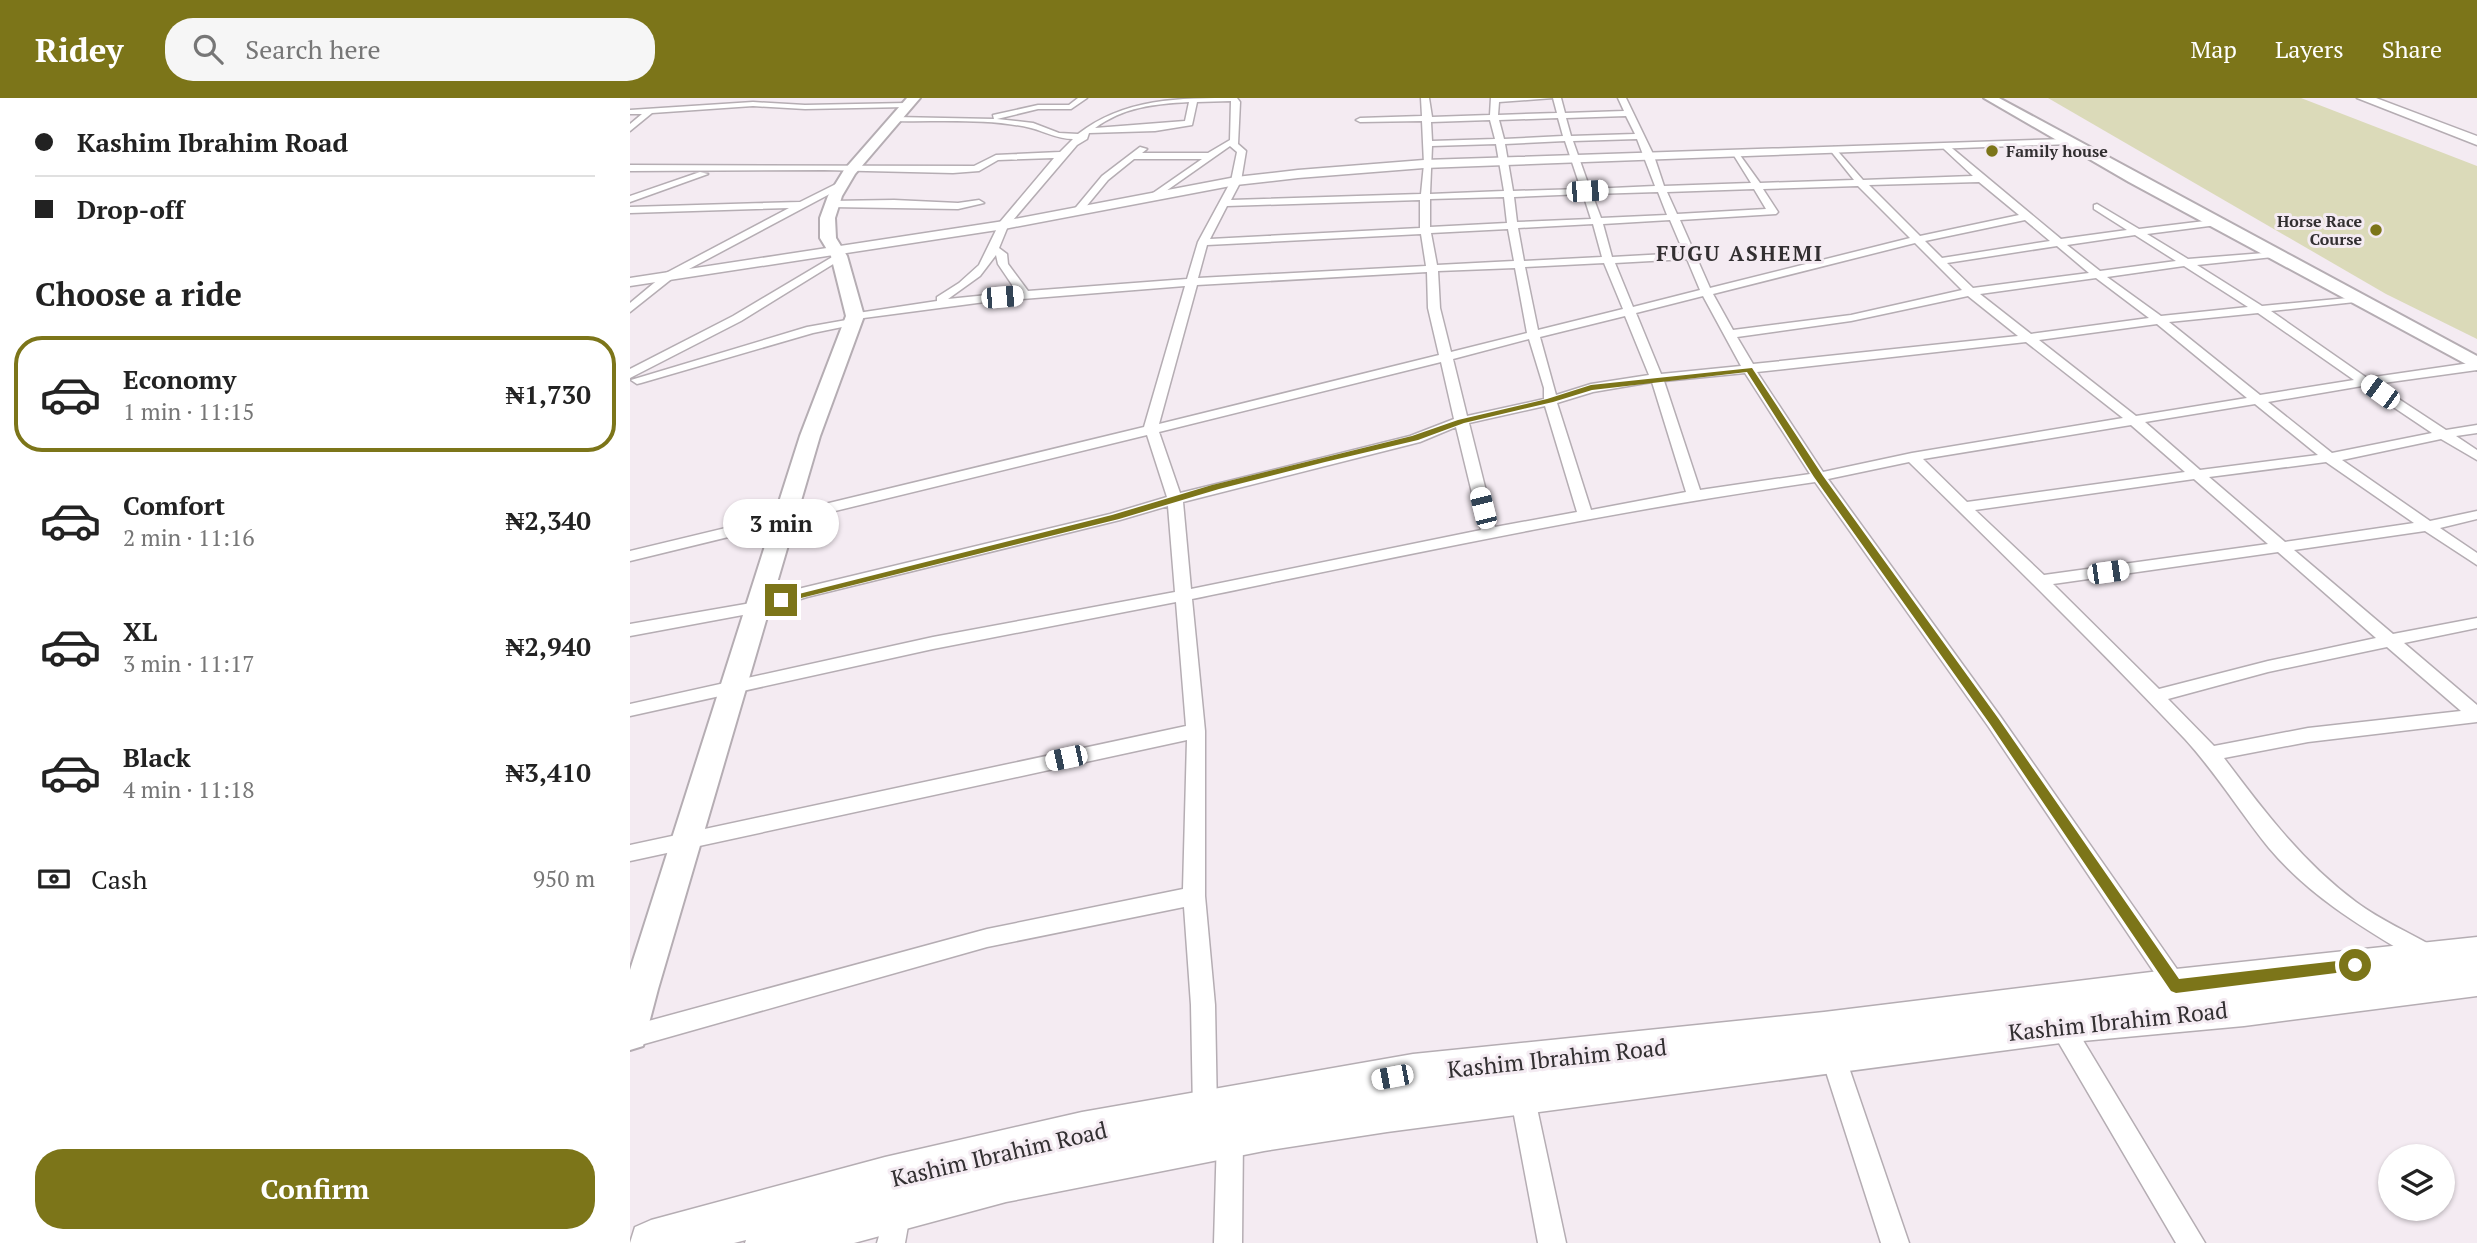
<!DOCTYPE html>
<meta charset="utf-8">
<style>
body{margin:0;font-family:"PT Serif",serif;background:#f6f6f6;color:#222;height:100vh;display:flex;flex-direction:column;font-size:26px;white-space:nowrap}
*{box-sizing:border-box;margin:0}
p{font-size:23px;color:#767676}
.icon{flex:none;width:38px;height:38px;fill:none;stroke:currentColor;stroke-width:2;stroke-linecap:round;stroke-linejoin:round}
.map{position:relative;flex:1;overflow:hidden}
.panel{display:flex;flex-direction:column;background:#fff;width:630px}
.panel>*{flex:none}
.top-card{display:grid;align-content:center;height:154px;padding:0 35px;background:#fff}
.buttons{position:absolute;left:1748px;top:1046px;display:grid;gap:14px}
.buttons a{display:grid;place-items:center;width:77px;height:77px;border-radius:50%;background:#fff;box-shadow:0 2px 5px #0004;font-size:35px}
.end{position:absolute;width:32px;height:32px;margin:-16px;border:9px solid #7c7519;background:#fff;box-shadow:0 0 0 4px #fff}
.from{border-radius:50%}
.bubble{position:absolute;height:49px;border-radius:24px;background:#fff;box-shadow:0 2px 5px #0004;font-size:23px;font-weight:600;line-height:49px;text-align:center}
.car{position:absolute;width:21px;height:42px;margin:-21px -10px;border-radius:9px;box-shadow:0 0 5px 2px #0007;background:linear-gradient(#fff 24%,#345 0 40%,#fff 0 76%,#345 0 86%,#fff 0)}
.top-card b{display:flex;align-items:center;gap:24px;height:66px;font-size:26px}
.top-card b+b{border-top:2px solid #e0e0e0}
.top-card i{width:18px;height:18px;background:#222}
ul{padding:0;list-style:none}
li{display:flex;align-items:center;gap:21px;height:116px;margin:0 14px 10px;padding:0 21px;border:4px solid transparent;border-radius:28px}
li div{flex:1}
li b{display:block;font-size:26px}
li em{font-style:normal;font-weight:600}
li.active{border-color:#7c7519}
li>.icon{width:63px;height:63px;stroke-width:1.5}
h2{padding:0 35px;font-size:32px;line-height:84px}
.pay{display:flex;align-items:center;gap:18px;height:77px;padding:0 35px;font-size:26px}
.pay p{margin-inline-start:auto}
.button{display:flex;gap:14px;margin-top:auto;padding:14px 35px}
.button a{flex:1;height:80px;border-radius:28px;background:#7c7519;color:#fff;font-size:28px;font-weight:600;line-height:80px;text-align:center}
header{display:flex;align-items:center;gap:42px;box-sizing:border-box;height:98px;padding:0 35px;background:#7c7519;color:#fff}
header strong{font-size:33px}
nav{display:flex;gap:38px;margin-inline-start:auto;font-size:24px}
.search{width:490px;height:63px;background:#f6f6f6;display:flex;align-items:center;gap:18px;box-sizing:border-box;padding:0 24px;border-radius:28px;color:#767676;font-size:26px}
main{display:flex;flex:1;min-height:0}
.map>svg:first-child{display:block}
</style>
<header>
<strong>Ridey</strong>
<div class="search"><svg class="icon" aria-label="search" viewBox="0 0 24 24"><circle cx="10" cy="10" r="6"/><path d="M15 15l6 6"/></svg>Search here</div>
<nav><a>Map</a><a>Layers</a><a>Share</a></nav>
</header>
<main>
<section class="panel">
<div class="top-card">
<b><i class="from"></i>Kashim Ibrahim Road</b>
<b><i></i>Drop-off</b>
</div>
<h2>Choose a ride</h2>
<ul>
<li class="active"><svg class="icon" aria-label="car" viewBox="0 0 24 24"><path d="M5 17H2v-5l4-1 3-4h7l3 4 3 1v5h-3M9 17h6M6 11h13"/><circle cx="7" cy="17" r="2"/><circle cx="17" cy="17" r="2"/></svg><div><b>Economy</b><p>1 min · 11:15</p></div><em>₦1,730</em></li>
<li><svg class="icon" aria-label="car" viewBox="0 0 24 24"><path d="M5 17H2v-5l4-1 3-4h7l3 4 3 1v5h-3M9 17h6M6 11h13"/><circle cx="7" cy="17" r="2"/><circle cx="17" cy="17" r="2"/></svg><div><b>Comfort</b><p>2 min · 11:16</p></div><em>₦2,340</em></li>
<li><svg class="icon" aria-label="car" viewBox="0 0 24 24"><path d="M5 17H2v-5l4-1 3-4h7l3 4 3 1v5h-3M9 17h6M6 11h13"/><circle cx="7" cy="17" r="2"/><circle cx="17" cy="17" r="2"/></svg><div><b>XL</b><p>3 min · 11:17</p></div><em>₦2,940</em></li>
<li><svg class="icon" aria-label="car" viewBox="0 0 24 24"><path d="M5 17H2v-5l4-1 3-4h7l3 4 3 1v5h-3M9 17h6M6 11h13"/><circle cx="7" cy="17" r="2"/><circle cx="17" cy="17" r="2"/></svg><div><b>Black</b><p>4 min · 11:18</p></div><em>₦3,410</em></li>
</ul>
<div class="pay"><svg class="icon" aria-label="cash" viewBox="0 0 24 24"><path d="M3 7h18v10H3z"/><circle cx="12" cy="12" r="2"/></svg>Cash<p>950 m</p></div>
<div class="button"><a>Confirm</a></div>
</section>
<div class="map">
<svg width="1847" height="1145" viewBox="0 0 1847 1145">
<rect width="100%" height="100%" fill="#f4ebf2"/>
<!-- green -->
<path fill="#dbdab9" d="M1418 0H1671L1847 68V241L1756 196Z"/>
<g fill="none" stroke-linecap="round" stroke-linejoin="round">
<!-- minor casing -->
<g stroke="#b5adb3" stroke-width="3">
<path id="minor" d="M448 0H457L441 11H408L367 21 403 25 429 35 448 36C495 0 548 0 607 0L610 4 608 46 616 53 611 83 601 102 791 96 794 66 792 23 730 24 726 22 730 20 792 18 791 0H799L802 19 860 17 861 0H923L869 4 868 17 927 15 923 0H931L935 15 994 13 988 0H996L1024 58 1034 88 1121 85 1103 56 1107 53 1130 85 1224 82 1200 52 1204 49 1233 82 1343 78 1314 51 1313 49 1317 46 1431 141 1497 132 1464 111V107L1467 106 1509 131 1583 122 1588 125 1587 127 1517 136 1558 161 1647 154V158L1643 159 1567 167 1632 208 1729 199V203L1725 204 1641 213 1737 280 1847 264V272L1746 286 1816 332 1847 327V335L1826 338 1847 352V362L1811 341 1712 362 1800 423 1847 413V421L1810 430 1847 455V467L1795 433 1664 452 1763 536 1847 520V530L1774 545 1847 607V624L1678 644 1594 660C1634 713 1672 764 1726 804 1750 822 1780 835 1806 850L1809 857 1806 864 1798 867 1790 864C1735 831 1681 800 1639 750 1610 714 1586 675 1555 641 1466 547 1372 455 1279 364L1198 381 1370 618 1556 884 1559 891 1556 898 1548 901 1540 898 1358 628 1185 384C975 414 770 458 562 501L575 633V798L585 907 587 1013 584 1022 575 1025 566 1022 563 1013 561 907 554 809 357 849 0 950V928L357 831 553 791 557 642 0 763V747L556 628 546 504 303 551 0 618V606L303 539 545 494 538 408 490 422 177 499 129 514 0 538V526L127 504 172 490 480 416 537 399 517 337 0 463V453L514 329 555 188 355 204 226 221 229 224 227 226 183 235 11 285 7 286 1 282 177 229 222 221 219 218 221 216 307 203V199L329 185 349 167 370 124 424 60 368 62 349 73 323 75 194 72 0 73V67L344 68 366 57 430 54 443 41C427 41 416 34 401 30 358 20 309 24 265 23L261 21 265 19 364 21 363 17 408 7H439ZM601 3 600 42 578 55H512L517 51 510 49 472 78 442 114 450 116 478 82 504 61H572L523 95 521 97 526 100 600 48 607 54 601 83 568 144 557 181 398 193 378 166 377 156 369 150 378 128 447 47 457 41 459 35 525 33 562 27 567 4ZM559 4 555 23 465 30C494 9 524 6 559 4ZM996 18 1005 36 941 38 936 20ZM928 20 933 38 874 41 869 22ZM860 22 865 41 802 43 801 24ZM1007 41 1025 88 960 91 943 43ZM935 43 951 91 883 93 875 46ZM866 46 874 93 800 96 802 48ZM1349 84 1389 117 1290 138 1239 87ZM1228 88 1280 140 1080 190 1050 122 1146 116 1148 114 1133 91ZM1124 91 1136 111 1047 116 1037 94ZM1028 94 1037 117 971 120 962 96ZM953 96 961 121 887 124 884 99ZM874 99 877 125 800 129V101ZM790 102V130L580 141 597 108ZM1040 122 1054 155 982 159 973 126ZM1395 122 1420 143 1312 160 1295 143ZM963 126 972 159 894 163 888 130ZM878 131 884 163 807 167 801 135ZM791 136 796 168 568 180 577 147ZM1505 137 1546 163 1470 173 1437 147ZM1285 145 1332 192 1221 217 1103 232 1083 196ZM1427 148 1459 175 1343 190 1317 165ZM366 157 368 166 387 194 318 201 350 178ZM1057 161 1070 192 1003 209 985 165ZM974 165 993 211 908 232 895 169ZM1554 168 1618 209 1531 218 1477 179ZM885 170 897 235 821 254 810 210 808 173ZM797 174 798 210 809 257 529 326 567 187ZM1466 180 1519 220 1401 236 1350 196ZM1073 198 1111 268 1031 276 1006 215ZM1338 198 1388 238 1123 266 1107 239 1221 223ZM1628 215 1724 282 1630 297 1539 224ZM995 218 1019 277 961 286 926 297 910 239ZM1527 226 1617 300 1506 318 1409 242ZM899 241 914 290V301L837 318 823 261ZM1396 244 1493 320 1282 355 1193 374 1127 274ZM811 264 824 321 780 338 550 395 529 334ZM1115 275 1180 376 1070 392 1034 283ZM1022 284 1056 394 961 412 927 305 963 294ZM1732 288 1802 335 1702 355 1638 304ZM1625 306 1688 357 1570 372 1515 324ZM915 308 947 414 865 429 839 325ZM1501 327 1555 374 1337 404 1293 361ZM826 329 851 432 561 491 553 404 790 344ZM1696 364 1784 425 1655 444 1579 379ZM1564 381 1638 446 1414 477 1345 412ZM1648 454 1746 540 1638 563 1529 591 1423 486ZM1757 549 1831 613 1678 630 1584 648 1538 601 1638 574Z
M123 4 175 7 277 5 281 7 277 9 175 11 123 8 22 15 0 33V26L12 16H0V12Z
M70 74 78 76 0 104V98Z
M208 85 213 88 211 90 44 179 0 214V205L36 175 159 110 0 115V109L170 104Z
M264 102 328 105 349 102 354 105 328 111 201 109 196 106 201 103Z
M209 155 214 158 213 160 111 223 0 280V271L103 218Z
M1431 916 1439 919 1575 1145H1546L1423 935 1419 927 1423 919Z
M1201 941 1209 944 1213 952 1279 1145H1251L1189 952 1193 944Z
M892 984 901 988 904 996 936 1145H908L880 996 883 988Z
M600 1026 609 1029 613 1038 612 1145H584L587 1038 591 1029Z
M268 1098 277 1102 281 1111 275 1145H247L259 1102Z"/>
</g>
<!-- tertiary casing -->
<g stroke="#b5adb3" stroke-width="3">
<path id="tertiary" d="M1436 41 1440 42V46L794 70 668 80 606 87 374 131 0 188V180L374 123 606 79 668 72 794 62Z"/>
</g>
<!-- secondary casing -->
<g stroke="#b5adb3" stroke-width="4">
<path id="secondary" d="M277 0H290L225 76 212 98 205 120 206 140 217 158 234 218 190 338 28 891 13 948 0 952V872L170 338 216 218 201 158 190 140V120L198 98 214 72Z"/>
</g>
<!-- primary casing -->
<g stroke="#b5adb3" stroke-width="4">
<path id="primary" d="M1354 0H1369L1847 258V272L1499 84Z"/>
</g>
<!-- trunk casing -->
<g stroke="#b5adb3" stroke-width="3">
<path id="trunk" d="M1727 0H1746L1847 38V47Z
M1847 839V898L1614 928 1431 945 757 1034 634 1053 376 1104 224 1145H115L116 1142 104 1145H0L5 1129 21 1122 255 1059 452 1014 783 956 1194 914 1546 871Z"/>
</g>
<!-- minor -->
<use href="#minor" fill="#fff" fill-rule="evenodd"/>
<!-- tertiary -->
<use href="#tertiary" fill="#fff" fill-rule="evenodd"/>
<!-- secondary -->
<use href="#secondary" fill="#fff" fill-rule="evenodd"/>
<!-- primary -->
<use href="#primary" fill="#fff" fill-rule="evenodd"/>
<!-- trunk -->
<use href="#trunk" fill="#fff" fill-rule="evenodd"/>
</g>
<!-- route -->
<path fill="#7c7519" d="M1122 270 1193 378 1368 620 1549 881 1725 861 1730 863 1732 867 1730 872 1546 895 1541 893 1360 626 1184 379 1117 274 962 292 923 304 834 325 788 342 695 364 589 391 489 421 151 505 145 502 482 417 582 387 782 338 828 322 917 301 961 287Z"/>
<!-- markers -->
<g fill="#7c7519" stroke="#f4ebf2" stroke-width="2.5">
<circle cx="1362" cy="53" r="7"/>
<circle cx="1746" cy="132" r="7"/>
</g>
<g text-anchor="middle" dominant-baseline="central" stroke-width="6" stroke-linejoin="round" paint-order="stroke">
<!-- far-poi labels -->
<g font-size="16" font-weight="bold" fill="#322f31" stroke="#f4ebf2" text-anchor="start">
<text x="1376" y="53">Family house</text>
<text x="1732" y="123" text-anchor="end">Horse Race<tspan x="1732" dy="18">Course</tspan></text>
</g>
<!-- far-district labels -->
<g font-size="21" font-weight="bold" letter-spacing="2" fill="#322f31" stroke="#f4ebf2">
<text x="1110" y="155">FUGU ASHEMI</text>
</g>
<!-- near-street labels -->
<g font-size="23" fill="#322f31" stroke="#f4ebf2">
<text transform="translate(1488 923) rotate(-6)">Kashim Ibrahim Road</text>
<text transform="translate(927 960) rotate(-6)">Kashim Ibrahim Road</text>
<text transform="translate(369 1056) rotate(-13)">Kashim Ibrahim Road</text>
</g>
</g>
</svg>
<div class="buttons">
<a><svg class="icon" aria-label="layers" viewBox="0 0 24 24"><path d="M12 4l9 5-9 5-9-5zM3 14l9 5 9-5"/></svg></a>
</div>
<i class="end from" style="left:1725px;top:867px"></i>
<i class="end" style="left:151px;top:502px"></i>
<div class="bubble" style="left:93px;top:401px;width:116px">3 min</div>
<i class="car" style="left:957px;top:93px;rotate:87deg"></i>
<i class="car" style="left:372px;top:199px;rotate:85deg"></i>
<i class="car" style="left:1750px;top:294px;rotate:306deg"></i>
<i class="car" style="left:853px;top:410px;rotate:346deg"></i>
<i class="car" style="left:1478px;top:474px;rotate:82deg"></i>
<i class="car" style="left:436px;top:660px;rotate:258deg"></i>
<i class="car" style="left:762px;top:979px;rotate:259deg"></i>
</div>
</main>
